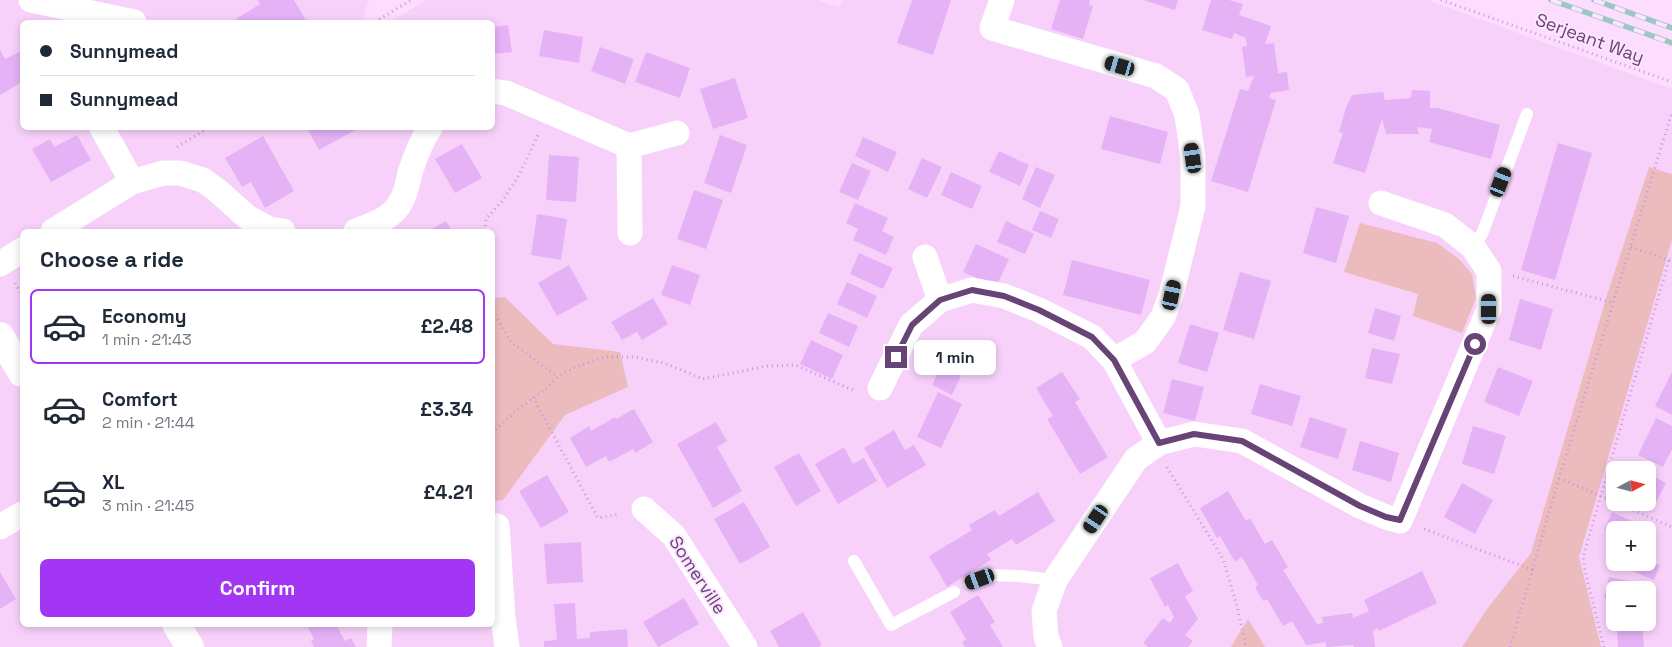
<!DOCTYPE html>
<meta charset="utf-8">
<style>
body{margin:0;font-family:"Space Grotesk",sans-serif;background:#f6f6f7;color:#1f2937;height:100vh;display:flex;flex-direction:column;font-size:19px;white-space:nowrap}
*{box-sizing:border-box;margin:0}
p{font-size:16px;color:#747a83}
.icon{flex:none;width:28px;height:28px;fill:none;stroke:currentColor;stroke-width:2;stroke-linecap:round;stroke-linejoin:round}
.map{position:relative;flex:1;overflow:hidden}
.drawer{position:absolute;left:20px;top:229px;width:475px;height:398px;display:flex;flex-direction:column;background:#fff;border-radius:8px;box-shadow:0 2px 8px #0003}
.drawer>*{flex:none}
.hud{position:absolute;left:20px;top:20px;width:475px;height:110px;border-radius:8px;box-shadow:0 2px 8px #0003;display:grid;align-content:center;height:110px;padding:0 20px;background:#fff}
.needle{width:32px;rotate:83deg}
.buttons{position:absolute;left:1606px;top:461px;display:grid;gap:10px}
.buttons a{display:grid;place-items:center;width:50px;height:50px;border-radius:8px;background:#fff;box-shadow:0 2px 8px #0003;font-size:25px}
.end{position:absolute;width:22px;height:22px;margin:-11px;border:6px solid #674476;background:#fff;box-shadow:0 0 0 2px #fff}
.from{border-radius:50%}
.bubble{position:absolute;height:35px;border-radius:8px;background:#fff;box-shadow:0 2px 8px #0003;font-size:16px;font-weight:800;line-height:35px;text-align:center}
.car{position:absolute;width:15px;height:30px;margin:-15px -8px;border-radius:6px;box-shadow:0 0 4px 1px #0007;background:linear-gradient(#222 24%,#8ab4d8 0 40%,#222 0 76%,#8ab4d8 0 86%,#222 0)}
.hud b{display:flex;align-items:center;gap:18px;height:48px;font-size:19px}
.hud b+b{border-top:1px solid #e0e1e3}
.hud i{width:12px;height:12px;background:#1f2937}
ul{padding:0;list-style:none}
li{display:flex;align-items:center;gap:15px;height:75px;margin:0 10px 8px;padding:0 10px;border:2px solid transparent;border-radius:8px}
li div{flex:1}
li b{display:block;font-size:19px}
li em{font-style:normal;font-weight:800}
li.selected{border-color:#a336f4}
li>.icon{width:45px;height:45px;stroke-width:1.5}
h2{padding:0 20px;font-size:22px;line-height:60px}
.button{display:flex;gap:10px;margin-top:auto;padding:10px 20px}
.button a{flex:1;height:58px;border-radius:8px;background:#a336f4;color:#fff;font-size:20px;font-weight:800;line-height:58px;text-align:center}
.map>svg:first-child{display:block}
</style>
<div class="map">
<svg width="1672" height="647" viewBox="0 0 1672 647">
<rect width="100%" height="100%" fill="#fdddfe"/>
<!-- residential -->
<path fill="#f8d1fb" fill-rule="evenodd" d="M0 0H369L362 22H22V128H492V22H390L426 0H818L839 7 843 0H1428L1672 89V647H0ZM22 231H492V624H22ZM1615 470H1648V502H1615ZM1615 530H1648V562H1615ZM1615 590H1648V622H1615Z"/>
<!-- green -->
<path fill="#ecbbbe" d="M1649 167 1672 174V240L1579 557 1601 647H1462L1487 609 1531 553 1607 295Z
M1360 223 1437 243 1459 259 1472 274 1476 298 1462 333 1413 316 1418 294 1344 272Z
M505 297 553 344 620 352 628 387 565 415 503 500 493 501V298Z
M1248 619 1265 647H1231Z"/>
<!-- building -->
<path fill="#e5b2f6" d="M258 0H294L307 22H238L236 19 260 4Z
M912 0H951L933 55 897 43Z
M1060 0H1090L1089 5 1093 6 1083 39 1051 29Z
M1143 0H1178L1175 10Z
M1211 0H1229L1243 4 1239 15 1271 26 1265 44 1274 43 1278 73 1287 72 1289 90 1271 93 1269 98 1276 100 1248 192 1211 181 1240 89 1248 91 1254 76 1246 77 1242 47 1247 46 1246 38 1234 33 1232 39 1202 30Z
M508 25 512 52 492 54V27Z
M544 30 583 37 579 63 539 56Z
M600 47 634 59 625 84 591 71Z
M0 50 5 59 21 51 22 54V82L0 95Z
M646 52 690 68 680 98 635 82Z
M735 78 748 118 713 129 700 89Z
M1412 90 1430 91V108H1438L1500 125 1491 159 1429 142 1432 129 1417 127 1419 134H1386L1382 118 1365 173 1333 163 1343 133 1339 132 1346 108 1352 95 1383 92 1385 100 1411 98Z
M1110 116 1168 132 1160 164 1101 149Z
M307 128H359L319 150Z
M77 135 91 160 51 182 32 149 50 139 54 147Z
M720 135 747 145 731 193 704 183Z
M263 136 294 191 265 208 251 182 242 187 225 158Z
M863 137 897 152 888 172 855 156Z
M1558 143 1592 153 1555 280 1521 270Z
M462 144 482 178 455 193 435 159Z
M999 151 1029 165 1020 186 989 172Z
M549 155 579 157 576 202 546 200Z
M922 158 942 167 927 198 908 189Z
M852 163 871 171 858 200 839 192Z
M1036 167 1055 175 1040 208 1022 199Z
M951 172 982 186 972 209 941 195Z
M694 190 723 200 706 249 677 239Z
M855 203 888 218 882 231 894 237 886 255 853 240 858 229 846 223Z
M1316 207 1349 216 1336 263 1303 253Z
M1040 211 1059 219 1051 238 1032 230Z
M537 214 567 219 561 260 531 255Z
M446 221 452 231H428Z
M1006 221 1034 234 1025 254 997 242Z
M976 244 1009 259 996 287 963 272Z
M859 253 893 268 883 289 850 274Z
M1072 260 1150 280 1141 315 1063 295Z
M569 265 588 299 557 316 538 283Z
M672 265 700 275 690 305 661 295Z
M1240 272 1271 281 1254 339 1223 330Z
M847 282 877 296 867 318 837 304Z
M653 298 668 324 642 340 637 332 622 340 611 322Z
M1520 299 1553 309 1541 350 1509 340Z
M1375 308 1401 316 1394 341 1368 333Z
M828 313 858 326 849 347 819 333Z
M1190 324 1219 333 1207 372 1178 363Z
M811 340 843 355 832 379 800 364Z
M1372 348 1400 354 1392 384 1365 378Z
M941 366 961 376 952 395 932 385Z
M1498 367 1533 381 1519 416 1484 402Z
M1062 372 1080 399 1075 402 1108 457 1080 474 1047 419 1053 416 1036 388Z
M1672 372V415L1655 406Z
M1172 379 1204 387 1195 421 1163 413Z
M1260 384 1301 396 1292 426 1251 414Z
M938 392 962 404 941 448 917 437Z
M634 409 653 442 635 453 633 449 609 462 606 456 586 467 570 438 589 426 591 431 615 417 616 419Z
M1310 417 1347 429 1338 459 1300 447Z
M1656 418 1672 426V449L1663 467 1638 455Z
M716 422 727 441 717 447 742 491 713 508 677 444Z
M1473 426 1506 436 1494 474 1462 464Z
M894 430 905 450 914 445 926 465 887 488 864 448Z
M1360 441 1399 453 1391 482 1352 470Z
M844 447 853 464 864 458 877 481 838 504 815 464Z
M799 453 821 491 796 506 774 467Z
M1648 474 1666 483 1651 512 1632 502H1648Z
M547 475 569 512 541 528 519 491Z
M1462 483 1493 500 1475 534 1444 517Z
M1228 491 1246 521 1250 518 1265 544 1272 540 1288 567 1283 570 1317 624 1323 623 1322 617 1352 613 1353 618 1369 611 1364 600 1422 571 1437 603 1379 631 1377 628 1373 631 1375 647H1354V645L1326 647V642L1306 645 1292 621 1283 626 1267 599 1263 601 1255 587 1258 585 1242 557 1235 562 1220 536 1217 538 1200 508Z
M1038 492 1055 521 1016 545 1012 539 987 554 991 560 947 587 929 556 972 530 969 525 995 510 999 516Z
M744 502 770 547 740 564 714 519Z
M1612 512 1647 528 1646 530H1615V534L1604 529Z
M581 542 583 582 547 584 544 544Z
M1648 560 1660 565 1654 580 1632 571 1636 562H1648Z
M1178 563 1193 591 1185 596 1198 619 1185 635 1193 641 1188 647H1148L1143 643 1163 618 1170 623 1174 617 1168 605 1165 607 1150 578Z
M0 572 16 599 0 609Z
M1609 577 1642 584 1641 590H1615V601L1604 598Z
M978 595 995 622 990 625 1003 647H965L962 642 966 639 950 612Z
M684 598 699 624 658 647 643 622Z
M575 603 577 639 590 638V632L627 629 628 647H544V641L557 640 554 604Z
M803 612 822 645 819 647H779L770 631Z
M306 624H340L337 626 345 641 351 638 356 647H314L311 641 314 639Z
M1642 624 1644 647H1618L1617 626Z"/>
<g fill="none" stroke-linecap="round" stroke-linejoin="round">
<!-- path -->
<path stroke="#c996da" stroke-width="3" stroke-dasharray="1 4" stroke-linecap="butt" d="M1441 0 1672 82
M375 22 411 0
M177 147 208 128
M485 231 486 219 503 200 519 175 539 133
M1631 247 1672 261
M1513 276 1614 303
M15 283 22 295
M492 300 496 316 511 342 558 377
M533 397 598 518 620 514
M492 433 516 411 547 388 558 377 575 367 605 357H634L664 363 703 379 767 366 795 365 855 391
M1167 467 1223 559 1237 606 1246 647
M1559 478 1615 502
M1615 502 1672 527
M1424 529 1533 570
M1510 647 1559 478 1672 112
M1604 647 1585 571 1583 557 1669 260"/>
<!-- lane -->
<path stroke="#fff" stroke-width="12" d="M1473 247 1482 234 1527 114
M854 561 891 625 954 592
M969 583 990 575 1019 576 1055 580"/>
<!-- street -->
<path stroke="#fff" stroke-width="25" d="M31 0 134 22
M1002 0 992 28 1156 76 1177 90 1187 115 1193 158V206L1171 295 1163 317 1145 342 1114 360
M492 91 506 93 629 146 677 133
M102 128 132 182
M629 146 630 233
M53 231 132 182 163 173H180L203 180 218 191 247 217 269 229 283 231
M356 231C370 226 385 221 396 209 405 198 407 186 410 173 415 157 421 141 430 128
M925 257 940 300
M0 264 22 250
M880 388 911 325 940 300 972 290 1004 296 1039 310 1092 337 1114 360 1159 443
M644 509 674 536 745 647
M497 526 503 617
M0 527 22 514
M492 614 503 617 507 647
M379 647 380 624
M1050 647 1046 637 1044 611 1055 580 1136 459 1159 443 1194 434 1242 441 1360 506 1386 517 1400 521 1489 309V271L1473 247 1445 225 1381 203"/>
<!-- secondary -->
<path stroke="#fff" stroke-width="28" d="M0 336 22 373
M176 624 190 647"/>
<!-- rail casing -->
<g stroke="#9cc7c2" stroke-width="5.5">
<path id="rail" d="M1551 0 1672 43
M1594 0 1672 28"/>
</g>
<!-- rail -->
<use href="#rail" stroke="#fee5ff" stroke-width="4" stroke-dasharray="11" stroke-linecap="butt"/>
</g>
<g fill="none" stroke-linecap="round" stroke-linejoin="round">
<!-- route -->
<path stroke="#674476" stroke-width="6" d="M896 357 912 325 940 300 972 290 1004 296 1039 310 1092 337 1114 360 1159 443 1194 434 1242 441 1360 506 1386 517 1400 520 1475 344"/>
</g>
<g text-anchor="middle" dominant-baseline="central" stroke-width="4" stroke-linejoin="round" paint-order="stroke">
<!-- street labels -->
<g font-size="18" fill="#674476" stroke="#fee5ff">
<text transform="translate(1590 38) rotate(20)">Serjeant Way</text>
<text transform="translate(698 575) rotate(57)">Somerville</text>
</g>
</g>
</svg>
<div class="buttons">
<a><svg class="needle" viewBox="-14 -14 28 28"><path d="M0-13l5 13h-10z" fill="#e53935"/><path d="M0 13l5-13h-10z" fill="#747a83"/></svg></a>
<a>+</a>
<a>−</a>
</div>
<i class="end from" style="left:1475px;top:344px"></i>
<i class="end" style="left:896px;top:357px"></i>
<div class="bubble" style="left:914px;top:340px;width:82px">1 min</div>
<i class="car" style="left:1120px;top:66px;rotate:286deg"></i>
<i class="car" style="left:1193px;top:158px;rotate:352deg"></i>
<i class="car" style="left:1501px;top:182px;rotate:21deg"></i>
<i class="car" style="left:1172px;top:295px;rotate:12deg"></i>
<i class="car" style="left:1489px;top:309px;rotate:0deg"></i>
<i class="car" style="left:1096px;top:519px;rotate:214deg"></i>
<i class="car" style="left:980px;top:579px;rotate:250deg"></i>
<div class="hud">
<b><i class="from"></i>Sunnymead</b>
<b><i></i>Sunnymead</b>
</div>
<section class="drawer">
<h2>Choose a ride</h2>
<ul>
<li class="selected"><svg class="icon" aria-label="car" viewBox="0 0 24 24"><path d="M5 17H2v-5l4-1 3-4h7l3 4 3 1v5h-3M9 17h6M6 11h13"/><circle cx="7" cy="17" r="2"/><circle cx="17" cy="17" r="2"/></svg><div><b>Economy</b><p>1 min · 21:43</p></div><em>£2.48</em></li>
<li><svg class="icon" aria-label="car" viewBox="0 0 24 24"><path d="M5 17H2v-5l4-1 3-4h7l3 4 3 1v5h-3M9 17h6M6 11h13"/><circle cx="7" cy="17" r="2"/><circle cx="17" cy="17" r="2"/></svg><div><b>Comfort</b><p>2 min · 21:44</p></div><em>£3.34</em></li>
<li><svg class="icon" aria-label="car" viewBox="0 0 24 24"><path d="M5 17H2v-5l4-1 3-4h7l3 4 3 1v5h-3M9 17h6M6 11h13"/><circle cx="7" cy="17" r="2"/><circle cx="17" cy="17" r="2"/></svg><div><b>XL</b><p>3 min · 21:45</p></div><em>£4.21</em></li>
</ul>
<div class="button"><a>Confirm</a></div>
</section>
</div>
